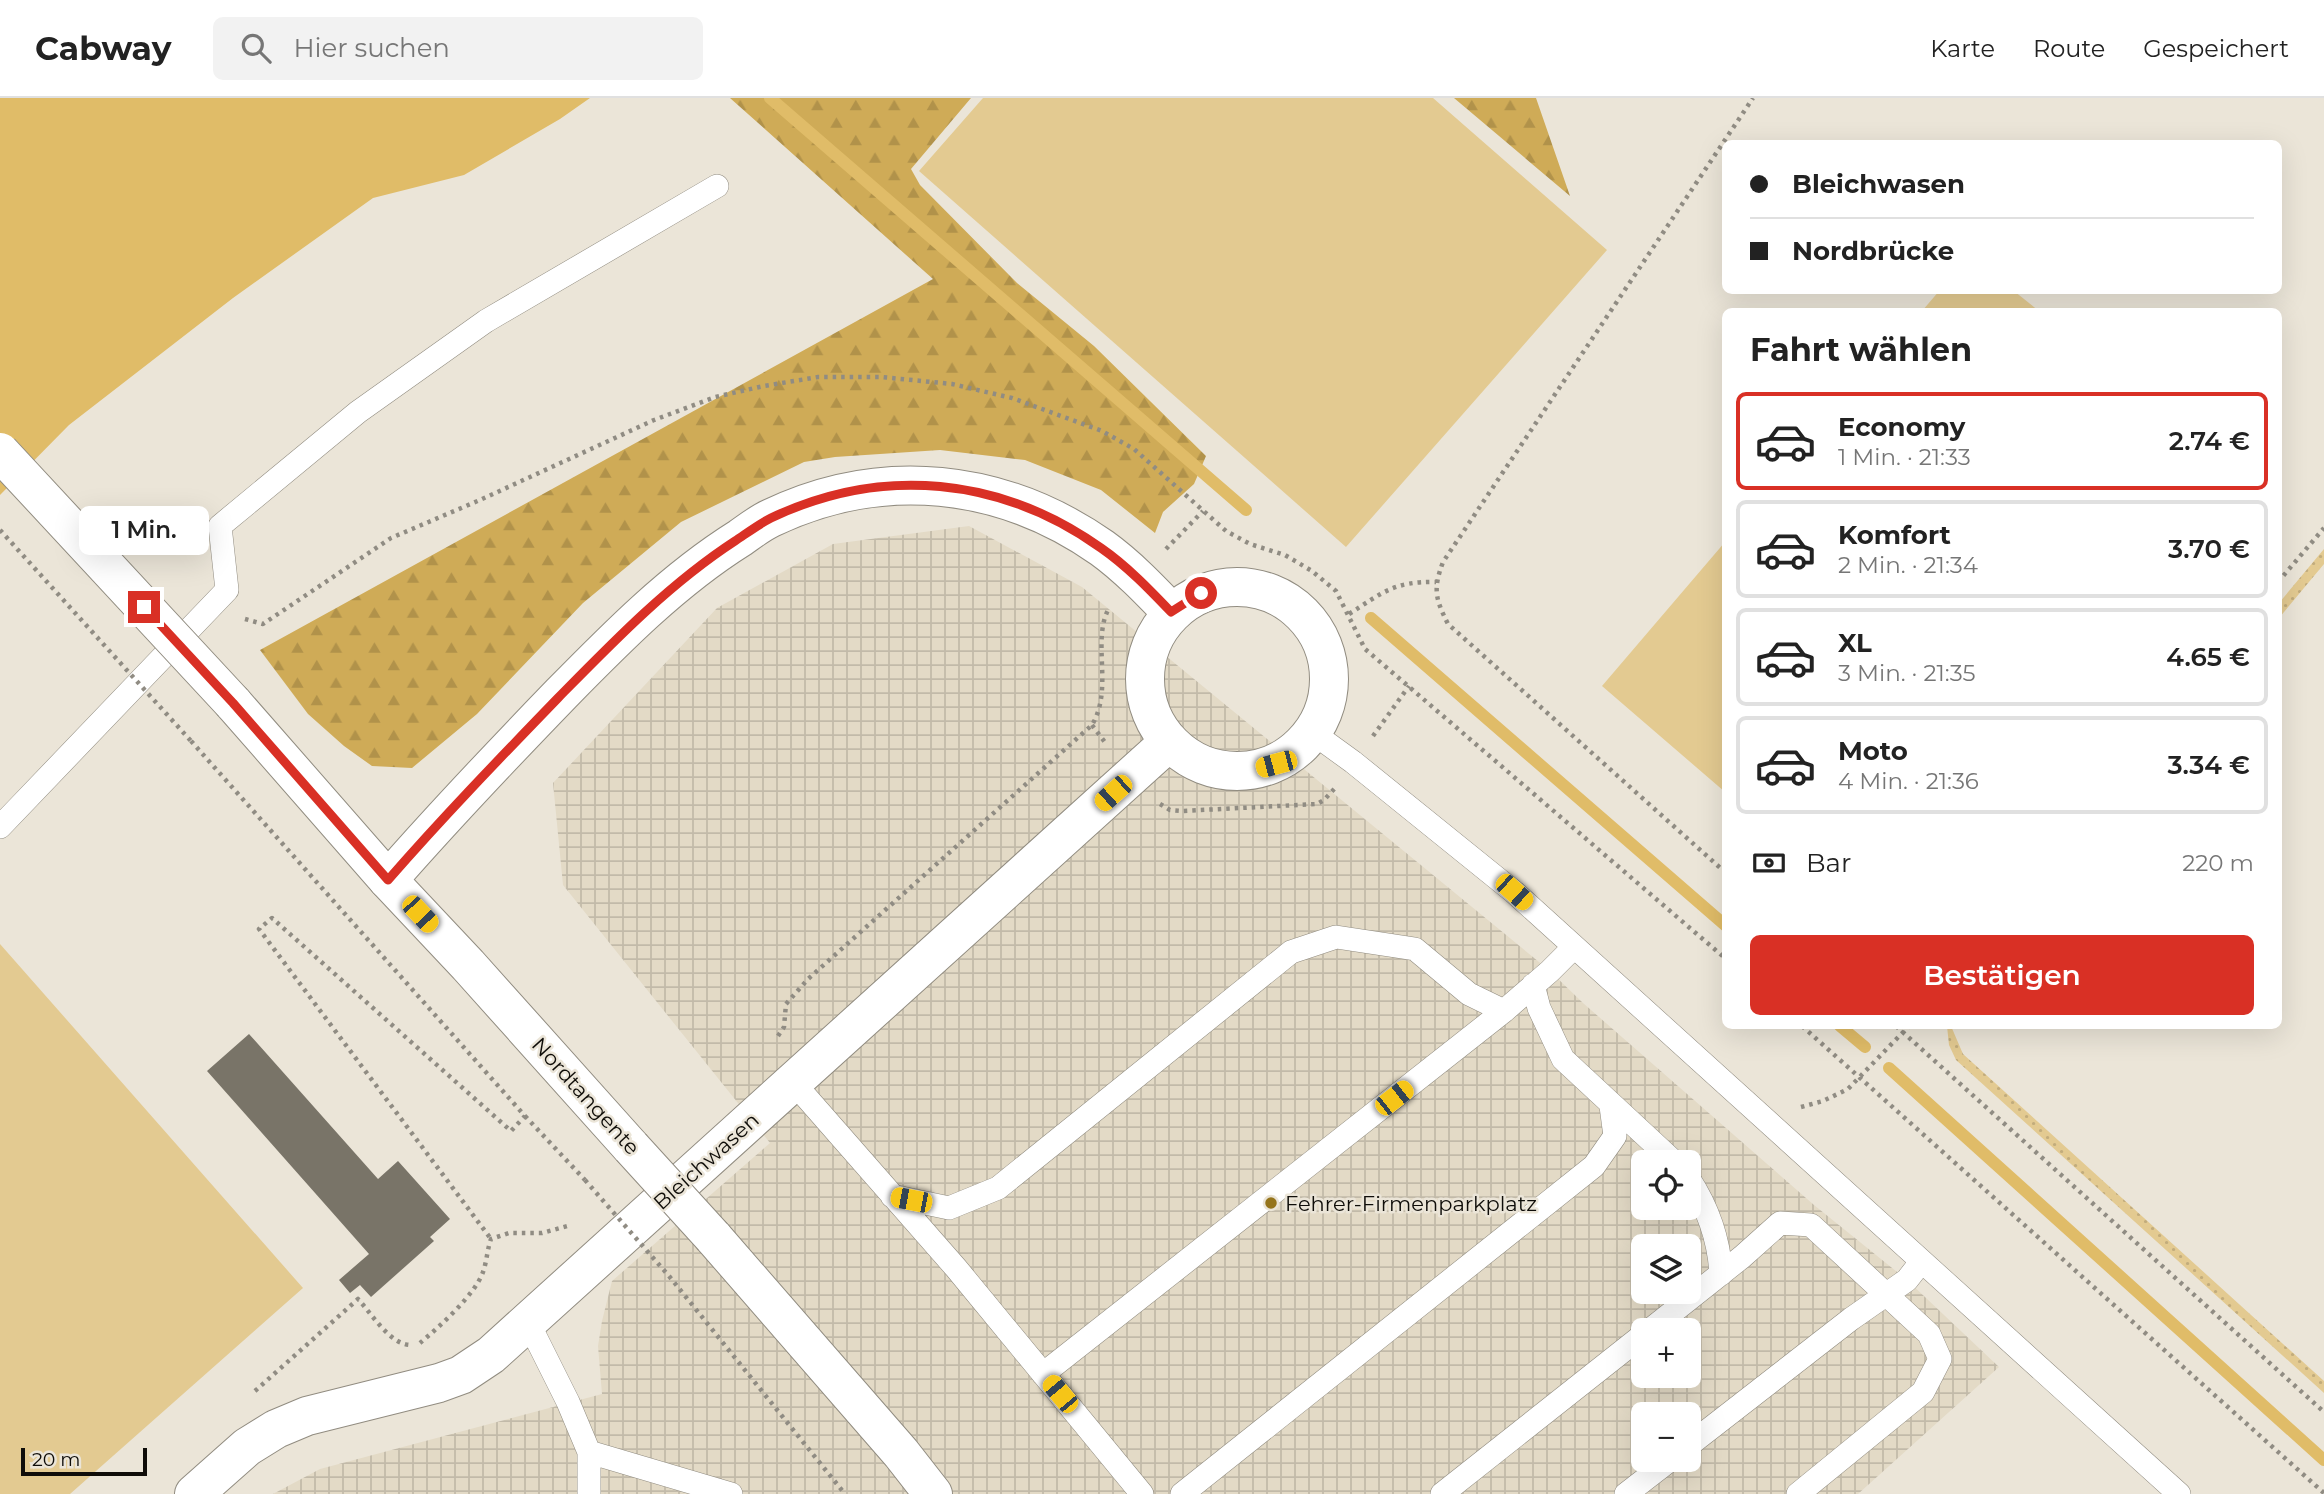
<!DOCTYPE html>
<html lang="de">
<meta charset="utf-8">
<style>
body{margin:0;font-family:Montserrat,sans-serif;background:#f2f2f2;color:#222;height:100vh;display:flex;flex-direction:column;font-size:26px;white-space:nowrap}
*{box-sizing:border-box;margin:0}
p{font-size:23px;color:#767676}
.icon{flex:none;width:38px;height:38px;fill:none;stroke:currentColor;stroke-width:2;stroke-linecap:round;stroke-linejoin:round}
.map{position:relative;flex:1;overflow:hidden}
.side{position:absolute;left:1722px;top:210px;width:560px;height:721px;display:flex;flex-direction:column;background:#fff;border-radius:10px;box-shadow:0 7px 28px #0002}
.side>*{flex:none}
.banner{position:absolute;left:1722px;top:42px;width:560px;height:154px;border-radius:10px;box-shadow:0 7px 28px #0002;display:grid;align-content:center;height:154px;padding:0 28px;background:#fff}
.tools{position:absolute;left:1631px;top:1052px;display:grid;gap:14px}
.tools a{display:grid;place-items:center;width:70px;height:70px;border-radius:10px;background:#fff;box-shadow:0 7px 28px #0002;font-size:35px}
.scale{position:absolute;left:21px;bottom:18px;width:126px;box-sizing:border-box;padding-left:7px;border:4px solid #0f0d09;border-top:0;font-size:19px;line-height:24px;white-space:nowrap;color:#0f0d09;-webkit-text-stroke:5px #ebe5d8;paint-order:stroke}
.end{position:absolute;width:32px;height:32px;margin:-16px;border:9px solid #d93025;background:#fff;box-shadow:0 0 0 4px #fff}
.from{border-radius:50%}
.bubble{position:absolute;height:49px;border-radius:10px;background:#fff;box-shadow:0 7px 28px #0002;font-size:23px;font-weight:600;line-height:49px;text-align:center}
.car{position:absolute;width:21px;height:42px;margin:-21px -10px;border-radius:9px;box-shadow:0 0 5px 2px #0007;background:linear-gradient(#f5c518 24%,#345 0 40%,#f5c518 0 76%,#345 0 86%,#f5c518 0)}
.banner b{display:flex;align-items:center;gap:24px;height:66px;font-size:26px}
.banner b+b{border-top:2px solid #e0e0e0}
.banner i{width:18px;height:18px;background:#222}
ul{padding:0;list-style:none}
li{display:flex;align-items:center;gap:21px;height:98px;margin:0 14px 10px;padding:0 14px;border:4px solid #e0e0e0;border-radius:10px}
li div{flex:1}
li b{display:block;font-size:26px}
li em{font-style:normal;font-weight:600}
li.selected{border-color:#d93025}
li>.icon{width:63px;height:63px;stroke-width:1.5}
h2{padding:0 28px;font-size:32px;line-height:84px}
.pay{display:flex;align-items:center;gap:18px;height:77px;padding:0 28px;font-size:26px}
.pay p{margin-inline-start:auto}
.primary-button{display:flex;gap:14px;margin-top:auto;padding:14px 28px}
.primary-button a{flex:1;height:80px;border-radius:10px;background:#d93025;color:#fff;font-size:28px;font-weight:600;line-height:80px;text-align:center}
header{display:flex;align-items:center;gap:42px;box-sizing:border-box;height:98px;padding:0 35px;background:#fff;border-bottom:2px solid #e0e0e0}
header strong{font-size:33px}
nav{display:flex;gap:38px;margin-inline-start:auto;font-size:24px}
.search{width:490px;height:63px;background:#f2f2f2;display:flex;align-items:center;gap:18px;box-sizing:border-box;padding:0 24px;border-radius:10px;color:#767676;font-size:26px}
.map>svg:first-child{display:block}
</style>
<header>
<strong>Cabway</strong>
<div class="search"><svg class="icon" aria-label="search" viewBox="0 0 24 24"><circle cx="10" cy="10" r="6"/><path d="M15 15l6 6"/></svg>Hier suchen</div>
<nav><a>Karte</a><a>Route</a><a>Gespeichert</a></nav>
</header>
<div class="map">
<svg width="2324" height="1396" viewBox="0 0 2324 1396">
<defs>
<pattern id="industrial-grid" width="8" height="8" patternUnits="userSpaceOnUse" patternTransform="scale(1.75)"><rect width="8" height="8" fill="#e3dac6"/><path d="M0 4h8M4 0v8" fill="none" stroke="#c2baa9"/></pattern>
<pattern id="grass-dots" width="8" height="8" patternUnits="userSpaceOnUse" patternTransform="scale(1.75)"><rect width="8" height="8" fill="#e3ca91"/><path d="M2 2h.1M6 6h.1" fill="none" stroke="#c2ac7c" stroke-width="1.8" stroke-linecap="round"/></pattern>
<pattern id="forest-firs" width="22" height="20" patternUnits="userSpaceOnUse" patternTransform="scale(1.75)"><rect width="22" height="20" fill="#cfab57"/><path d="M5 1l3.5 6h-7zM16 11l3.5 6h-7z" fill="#b1924a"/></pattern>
</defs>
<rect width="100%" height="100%" fill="#ebe5d8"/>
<!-- industrial -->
<path fill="url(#industrial-grid)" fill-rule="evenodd" d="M969 428 1082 489 1550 873 1583 905 1814 1107 1907 1182 1999 1269 1858 1396H273L320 1371 602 1296 598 1248 602 1223 612 1183 770 1045 563 787 553 685 717 510 833 446ZM1643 1064H1689V1110H1643ZM1643 1148H1689V1194H1643ZM1643 1232H1689V1278H1643ZM1643 1316H1689V1362H1643Z"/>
<!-- grass -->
<path fill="url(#grass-dots)" d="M2324 451V466L2279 520V505Z
M1947 928H1951L1963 956 2324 1283V1295L1956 962 1949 947Z"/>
<!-- forest -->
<path fill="url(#forest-firs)" d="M730 0H971L911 71 920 87 1017 185 1094 248 1206 358 1194 386 1163 414 1155 435 1101 392 1025 362 940 352 835 359 804 364 681 424 583 505 477 616 412 670 372 668 344 648 308 616 260 552 933 181Z
M1454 0H1536L1570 98Z"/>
<!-- garden -->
<path fill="#e3ca91" d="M983 0H1433L1607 152 1346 449 919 73Z
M1940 192 2014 193 2039 213H1922Z
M1725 444V694L1602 588Z
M0 846 303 1190 70 1396H0Z"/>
<!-- water -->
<path fill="#e0bc68" d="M0 0H590L560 21 464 77 373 100 233 200 69 327 0 397Z"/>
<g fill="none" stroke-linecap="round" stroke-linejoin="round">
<!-- stream -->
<path stroke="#e0bc68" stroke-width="12" d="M770 0 1246 412
M1371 520 1726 828
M1840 928 1865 949
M1889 970 2324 1362"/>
</g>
<!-- building -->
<path fill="#797468" d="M249 936 378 1081 398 1063 450 1121 430 1139 434 1143 371 1199 360 1187 350 1195 339 1182 369 1156 207 973Z"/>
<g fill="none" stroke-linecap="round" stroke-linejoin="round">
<!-- lane casing -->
<g stroke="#918c80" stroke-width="24">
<path id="lane" d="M1313 635 1353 664 1514 794 2179 1396
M0 729 227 492 220 428 358 314 486 223 717 88
M1533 887 1539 910 1563 961 1674 1064
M793 984 956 1170 1142 1396
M1689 1081C1708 1110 1719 1142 1721 1176
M892 1098 949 1110 998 1090 1291 854 1336 839 1415 851 1469 896 1504 913 1550 873 1574 849
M528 1224 568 1304 589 1354V1396
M1650 1232 1742 1159 1780 1125 1811 1127 1929 1236 1940 1261 1923 1294 1798 1396
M1043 1276 1504 913
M1689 1347 1851 1221 1907 1182 1921 1164
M589 1354 731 1396
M1182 1396 1594 1068 1615 1038 1611 1008
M1442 1396 1643 1237
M1626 1396 1670 1362"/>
</g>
<!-- street casing -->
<g stroke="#918c80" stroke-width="40">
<path id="street" d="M1145 581a92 92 0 1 1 184 0a92 92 0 1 1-184 0Z
M388 782C444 718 502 657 561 596 616 540 673 482 740 440 750 433 760 425 771 420 882 367 1002 380 1102 450 1127 468 1150 492 1172 515
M194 1396 247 1349 276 1331 307 1318 439 1285 461 1277 491 1257 1169 644"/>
</g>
<!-- secondary casing -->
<g stroke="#918c80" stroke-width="40">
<path id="secondary" d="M233 605 388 782 468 867 631 1049
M713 1139 901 1355 933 1396"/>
</g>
<!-- path -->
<path stroke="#908c83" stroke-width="4.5" stroke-dasharray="3.5 5" stroke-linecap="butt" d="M1166 451 1203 413
M2278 484 2324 430
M1349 516C1382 495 1394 483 1436 484
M245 521 263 526 391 440 480 402 654 322 715 299 764 288 818 279H881L952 286 1012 300 1102 333 1134 351 1226 433 1250 446 1285 457 1312 473 1336 493 1365 551 1726 861
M1092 627 1107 647
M1373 638 1409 588
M191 643 525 1018 511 1033 272 820 259 831 491 1141
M1160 706 1170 712 1182 713 1317 706 1324 702 1335 690
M1726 775 1448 526C1435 500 1433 491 1443 464L1753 0
M1802 928 2324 1395
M1896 928 2324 1314
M778 938 784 929 786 906 808 881 1092 627C1114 590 1091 543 1109 510
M1801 1009 1823 1003 1848 991 1909 928
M525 1018 585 1082
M669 1178 845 1396
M420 1245C439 1229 475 1197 483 1174 487 1163 487 1152 491 1141L509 1135H542L571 1127
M255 1293 358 1201C372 1216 390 1247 411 1247"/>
<!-- lane -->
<use href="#lane" stroke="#fff" stroke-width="23"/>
<!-- street -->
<use href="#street" stroke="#fff" stroke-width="38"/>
<!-- secondary -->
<use href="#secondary" stroke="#fff" stroke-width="38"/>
<!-- secondary-bridge casing -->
<g stroke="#918c80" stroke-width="40" stroke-linecap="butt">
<path id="secondary-bridge" d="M0 354 233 605
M631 1049 713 1139"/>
</g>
<!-- path-bridge -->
<path stroke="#908c83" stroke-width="4.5" stroke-dasharray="3.5 5" stroke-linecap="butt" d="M0 432 191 643
M585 1082 669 1178"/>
<!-- secondary-bridge -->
<use href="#secondary-bridge" stroke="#fff" stroke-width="38"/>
</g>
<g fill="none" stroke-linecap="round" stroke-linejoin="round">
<!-- route -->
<path stroke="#d93025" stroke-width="9" d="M144 509 233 605 388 782C443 719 500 660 558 600 613 544 669 486 735 443 747 435 759 426 771 420 882 367 1001 379 1101 450 1127 468 1150 492 1171 514L1201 495"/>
</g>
<!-- markers -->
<circle fill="#95741b" stroke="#ebe5d8" stroke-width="2.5" cx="1271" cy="1105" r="7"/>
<g text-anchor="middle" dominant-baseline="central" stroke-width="5" stroke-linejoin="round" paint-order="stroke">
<!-- street labels -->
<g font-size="21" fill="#0f0d09" stroke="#ebe5d8">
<text transform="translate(586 998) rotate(48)">Nordtangente</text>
<text transform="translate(706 1063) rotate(-42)">Bleichwasen</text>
</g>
<!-- poi labels -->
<g font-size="21" fill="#0f0d09" stroke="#ebe5d8" text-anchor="start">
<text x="1285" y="1105">Fehrer-Firmenparkplatz</text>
</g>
</g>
</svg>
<div class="tools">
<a><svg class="icon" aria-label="locate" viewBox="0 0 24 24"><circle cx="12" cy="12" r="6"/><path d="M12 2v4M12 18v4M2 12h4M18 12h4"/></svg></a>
<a><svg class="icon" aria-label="layers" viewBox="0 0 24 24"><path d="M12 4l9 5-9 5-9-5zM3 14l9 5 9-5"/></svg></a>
<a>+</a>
<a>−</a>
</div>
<div class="scale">20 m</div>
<i class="end from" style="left:1201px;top:495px"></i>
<i class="end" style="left:144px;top:509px"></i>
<div class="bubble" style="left:79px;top:408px;width:130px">1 Min.</div>
<i class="car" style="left:1276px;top:666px;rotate:255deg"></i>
<i class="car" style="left:1113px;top:695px;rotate:228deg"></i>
<i class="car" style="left:1514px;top:794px;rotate:132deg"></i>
<i class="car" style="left:420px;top:816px;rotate:137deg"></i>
<i class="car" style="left:1394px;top:1000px;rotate:52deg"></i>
<i class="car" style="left:911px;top:1102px;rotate:281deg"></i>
<i class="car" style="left:1060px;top:1296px;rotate:320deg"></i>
<div class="banner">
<b><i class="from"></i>Bleichwasen</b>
<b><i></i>Nordbrücke</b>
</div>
<section class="side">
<h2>Fahrt wählen</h2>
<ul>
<li class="selected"><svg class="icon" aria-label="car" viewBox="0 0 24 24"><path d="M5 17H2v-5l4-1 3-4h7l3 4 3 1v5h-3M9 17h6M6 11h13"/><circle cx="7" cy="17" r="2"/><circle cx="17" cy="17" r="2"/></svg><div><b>Economy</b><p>1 Min. · 21:33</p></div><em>2.74 €</em></li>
<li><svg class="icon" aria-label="car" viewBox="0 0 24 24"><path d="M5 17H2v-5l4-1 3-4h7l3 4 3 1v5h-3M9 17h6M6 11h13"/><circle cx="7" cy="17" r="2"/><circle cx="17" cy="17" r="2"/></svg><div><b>Komfort</b><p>2 Min. · 21:34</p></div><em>3.70 €</em></li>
<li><svg class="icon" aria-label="car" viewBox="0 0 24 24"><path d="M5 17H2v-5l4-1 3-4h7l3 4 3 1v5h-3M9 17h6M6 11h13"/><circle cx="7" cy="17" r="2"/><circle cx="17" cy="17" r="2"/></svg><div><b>XL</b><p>3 Min. · 21:35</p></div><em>4.65 €</em></li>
<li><svg class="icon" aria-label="car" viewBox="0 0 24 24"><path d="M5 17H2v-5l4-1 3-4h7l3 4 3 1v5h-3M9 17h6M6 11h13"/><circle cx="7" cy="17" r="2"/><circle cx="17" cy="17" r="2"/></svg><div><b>Moto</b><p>4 Min. · 21:36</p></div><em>3.34 €</em></li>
</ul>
<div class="pay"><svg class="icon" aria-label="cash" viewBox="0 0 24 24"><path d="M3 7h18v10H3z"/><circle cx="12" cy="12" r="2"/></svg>Bar<p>220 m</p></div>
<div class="primary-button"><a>Bestätigen</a></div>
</section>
</div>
